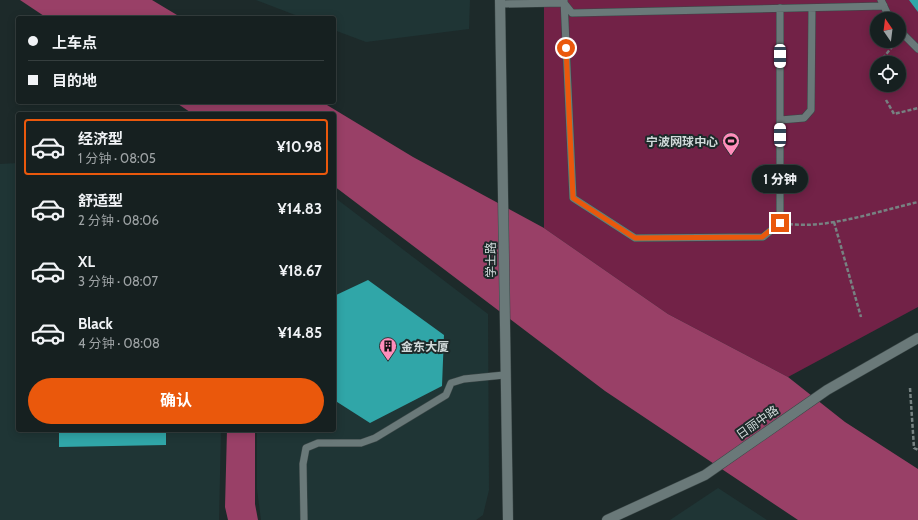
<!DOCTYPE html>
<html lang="zh">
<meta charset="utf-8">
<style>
body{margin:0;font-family:Cabin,"Noto Sans SC",sans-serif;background:#232d2d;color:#f1f3f6;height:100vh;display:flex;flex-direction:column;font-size:15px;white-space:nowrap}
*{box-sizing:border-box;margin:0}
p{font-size:13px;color:#9ea3a5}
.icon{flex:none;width:22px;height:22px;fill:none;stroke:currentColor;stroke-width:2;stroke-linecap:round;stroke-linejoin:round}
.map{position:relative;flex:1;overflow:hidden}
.drawer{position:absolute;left:16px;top:112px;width:320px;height:320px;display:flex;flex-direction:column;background:#162020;border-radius:4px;box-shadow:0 2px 10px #0003,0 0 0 1px #353e3e}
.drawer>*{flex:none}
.hud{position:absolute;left:16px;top:16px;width:320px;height:88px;border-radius:4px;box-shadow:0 2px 10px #0003,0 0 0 1px #353e3e;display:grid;align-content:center;height:88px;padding:0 12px;background:#162020}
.needle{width:26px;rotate:346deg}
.tools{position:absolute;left:870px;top:12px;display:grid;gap:8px}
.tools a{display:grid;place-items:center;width:36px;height:36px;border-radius:50%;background:#162020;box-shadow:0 2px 10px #0003,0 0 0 1px #353e3e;font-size:20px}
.end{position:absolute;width:18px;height:18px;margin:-9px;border:5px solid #ea580c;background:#fff;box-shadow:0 0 0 2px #fff}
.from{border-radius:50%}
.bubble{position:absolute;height:28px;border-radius:14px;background:#162020;box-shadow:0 2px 10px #0003,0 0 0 1px #353e3e;font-size:13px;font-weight:700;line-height:28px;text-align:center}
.car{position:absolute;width:12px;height:24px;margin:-12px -6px;border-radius:5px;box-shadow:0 0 3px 1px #0007;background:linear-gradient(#fff 24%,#345 0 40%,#fff 0 76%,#345 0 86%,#fff 0)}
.hud b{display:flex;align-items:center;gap:14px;height:38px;font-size:15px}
.hud b+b{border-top:1px solid #353e3e}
.hud i{width:10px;height:10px;background:#f1f3f6}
ul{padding:7px 0 0;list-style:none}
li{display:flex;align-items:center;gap:12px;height:56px;margin:0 8px 6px;padding:0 4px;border:2px solid transparent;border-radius:4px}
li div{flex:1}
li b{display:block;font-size:15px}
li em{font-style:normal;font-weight:700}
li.selected{border-color:#ea580c}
li>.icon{width:36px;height:36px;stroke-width:1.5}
.primary-button{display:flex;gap:8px;margin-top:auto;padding:8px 12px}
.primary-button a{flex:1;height:46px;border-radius:24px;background:#ea580c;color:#fff;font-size:16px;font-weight:700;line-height:46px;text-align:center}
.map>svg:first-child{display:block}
</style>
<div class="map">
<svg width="918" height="520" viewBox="0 0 918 520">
<rect width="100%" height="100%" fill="#1d2a2a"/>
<!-- built -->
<path fill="#1f3535" d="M256 0H470L469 29 366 42 334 30V18H303Z
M18 163V430H221L219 520H0V164Z
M334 197 488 314 489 490 483 515 476 520H261L257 489V430H334Z
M718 488 767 520H670Z"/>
<!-- green -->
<path fill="#722247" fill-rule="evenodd" d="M544 0H918V307L788 377 668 314 544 228ZM877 19H899V41H877ZM877 63H899V85H877Z"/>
<!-- water -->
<path fill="#994067" d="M20 0H152L182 18H47Z
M175 102H322L413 157 544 228 668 314 788 377 845 422 918 469V520H798L605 391 334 186V114H193Z
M227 430H255V504L258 520H228L225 507Z"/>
<!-- building -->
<path fill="#30a6a8" d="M909 0H918V12Z
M368 280 444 335 442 386 370 423 334 400V296Z
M59 430H166V445L59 447Z"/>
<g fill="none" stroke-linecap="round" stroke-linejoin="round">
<!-- service casing -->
<g stroke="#3b4747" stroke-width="8">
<path id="service" d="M564 0 573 198 635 238 763 237 780 223V8
M881 0 890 19
M564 3 572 13 884 6
M500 4 564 3
M899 30 918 49
M780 120 804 118 811 110 812 8
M304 520 303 464 306 448 318 443H361L375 438 446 395 451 383 464 379 504 375"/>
</g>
<!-- tertiary casing -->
<g stroke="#3b4747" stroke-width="11">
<path id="tertiary" d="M500 0 508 520"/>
</g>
<!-- secondary casing -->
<g stroke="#3b4747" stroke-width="11">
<path id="secondary" d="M607 520 705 475 827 390 918 338"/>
</g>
<!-- path -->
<path stroke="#778282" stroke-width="2.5" stroke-dasharray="4 2" stroke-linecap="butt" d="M879 63 896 42
M876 66 877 65
M886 100 894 114 918 108
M834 222 861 317
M789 224C828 229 879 211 918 202
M910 388 914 448 918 450"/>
<!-- service -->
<use href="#service" stroke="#6a7979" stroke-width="7"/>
<!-- tertiary -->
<use href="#tertiary" stroke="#6a7979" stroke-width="10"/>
<!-- secondary -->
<use href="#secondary" stroke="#6a7979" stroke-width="10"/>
</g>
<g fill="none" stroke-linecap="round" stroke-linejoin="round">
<!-- route -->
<path stroke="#ea580c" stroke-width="5" d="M566 48 573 198 635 238 762 237 780 223"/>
</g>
<!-- icons -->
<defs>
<g id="stadium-pin" transform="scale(0.9)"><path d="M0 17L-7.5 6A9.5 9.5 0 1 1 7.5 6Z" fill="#ff8ebb" stroke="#1d2a2a"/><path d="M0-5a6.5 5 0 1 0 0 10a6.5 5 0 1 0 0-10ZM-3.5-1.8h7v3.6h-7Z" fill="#111"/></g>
<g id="building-pin" transform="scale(0.9)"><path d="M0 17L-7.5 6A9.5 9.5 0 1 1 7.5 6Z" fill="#ff8ebb" stroke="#1d2a2a"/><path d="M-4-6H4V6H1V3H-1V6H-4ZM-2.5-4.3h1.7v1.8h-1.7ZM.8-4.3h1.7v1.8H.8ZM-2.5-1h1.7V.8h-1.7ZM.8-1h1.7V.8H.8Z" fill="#111"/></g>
</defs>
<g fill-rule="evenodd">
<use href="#stadium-pin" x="731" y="141"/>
<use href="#building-pin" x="388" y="346"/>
</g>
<g text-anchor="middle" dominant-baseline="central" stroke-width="4" stroke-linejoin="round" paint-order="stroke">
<!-- poi labels -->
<g font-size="12" font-weight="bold" fill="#d1dada" stroke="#1d2a2a" text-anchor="end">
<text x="718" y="141">宁波网球中心</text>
<text x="401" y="346" text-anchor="start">金东大厦</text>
</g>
<!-- street labels -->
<g font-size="12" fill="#d1dada" stroke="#1d2a2a">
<text transform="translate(490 260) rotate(-90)">学士路</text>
<text transform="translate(757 422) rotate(-35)">日丽中路</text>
</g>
</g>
</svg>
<div class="tools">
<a><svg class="needle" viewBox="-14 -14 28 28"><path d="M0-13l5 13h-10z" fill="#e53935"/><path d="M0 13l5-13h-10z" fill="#9ea3a5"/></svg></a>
<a><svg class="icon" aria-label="locate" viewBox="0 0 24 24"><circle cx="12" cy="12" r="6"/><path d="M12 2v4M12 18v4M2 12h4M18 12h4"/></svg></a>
</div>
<i class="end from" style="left:566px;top:48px"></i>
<i class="end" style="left:780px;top:223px"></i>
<div class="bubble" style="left:752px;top:165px;width:56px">1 分钟</div>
<i class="car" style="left:780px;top:56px;rotate:180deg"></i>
<i class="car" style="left:780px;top:135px;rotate:0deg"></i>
<div class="hud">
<b><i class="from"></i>上车点</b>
<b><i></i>目的地</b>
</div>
<section class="drawer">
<ul>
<li class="selected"><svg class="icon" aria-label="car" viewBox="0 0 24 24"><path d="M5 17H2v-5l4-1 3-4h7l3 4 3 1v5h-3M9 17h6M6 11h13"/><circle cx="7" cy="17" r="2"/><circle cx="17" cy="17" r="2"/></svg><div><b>经济型</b><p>1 分钟 · 08:05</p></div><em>¥10.98</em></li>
<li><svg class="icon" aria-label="car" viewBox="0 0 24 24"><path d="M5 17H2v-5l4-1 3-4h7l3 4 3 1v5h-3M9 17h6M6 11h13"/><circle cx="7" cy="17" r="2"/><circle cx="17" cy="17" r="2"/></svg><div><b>舒适型</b><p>2 分钟 · 08:06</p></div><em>¥14.83</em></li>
<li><svg class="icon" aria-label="car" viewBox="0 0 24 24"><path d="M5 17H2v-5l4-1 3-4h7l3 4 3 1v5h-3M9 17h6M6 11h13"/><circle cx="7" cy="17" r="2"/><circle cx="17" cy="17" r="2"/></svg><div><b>XL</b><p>3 分钟 · 08:07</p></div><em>¥18.67</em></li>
<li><svg class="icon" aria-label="car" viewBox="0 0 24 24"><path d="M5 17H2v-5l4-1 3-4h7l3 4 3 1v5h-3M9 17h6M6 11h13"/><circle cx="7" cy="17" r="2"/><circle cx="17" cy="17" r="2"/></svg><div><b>Black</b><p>4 分钟 · 08:08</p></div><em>¥14.85</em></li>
</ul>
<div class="primary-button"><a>确认</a></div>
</section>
</div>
